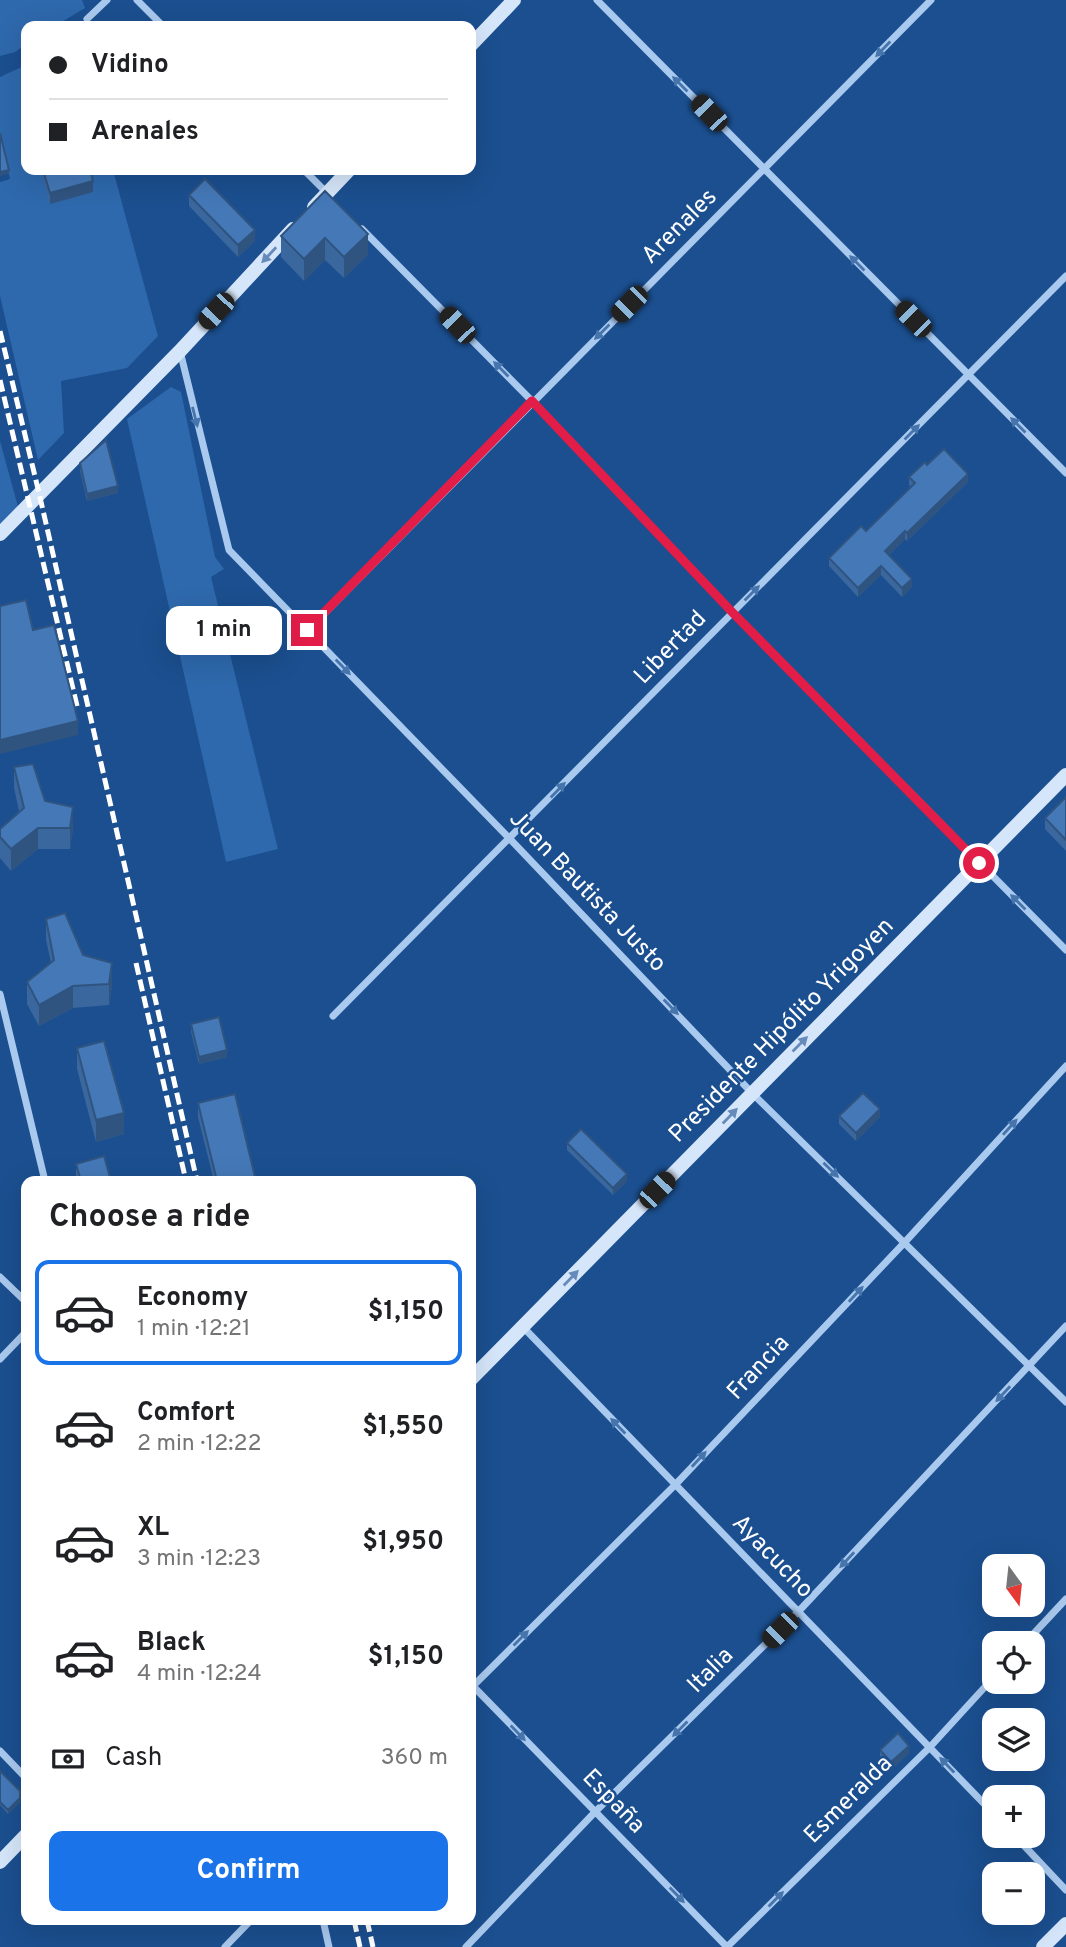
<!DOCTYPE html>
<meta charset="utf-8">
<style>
body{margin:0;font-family:Overpass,sans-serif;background:#f2f2f2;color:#202124;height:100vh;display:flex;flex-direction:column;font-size:26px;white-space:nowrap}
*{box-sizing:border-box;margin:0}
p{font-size:23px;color:#757577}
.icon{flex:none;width:38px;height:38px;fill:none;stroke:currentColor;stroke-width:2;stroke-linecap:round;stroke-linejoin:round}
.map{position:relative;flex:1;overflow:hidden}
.sheet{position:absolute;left:21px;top:1176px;width:455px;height:749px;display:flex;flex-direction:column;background:#fff;border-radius:14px;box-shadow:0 7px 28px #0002}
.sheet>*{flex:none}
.banner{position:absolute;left:21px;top:21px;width:455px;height:154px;border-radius:14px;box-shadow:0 7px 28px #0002;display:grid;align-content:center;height:154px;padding:0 28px;background:#fff}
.needle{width:46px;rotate:165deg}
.controls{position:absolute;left:982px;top:1554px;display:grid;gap:14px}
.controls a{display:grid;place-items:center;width:63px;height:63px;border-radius:14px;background:#fff;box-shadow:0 7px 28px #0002;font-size:35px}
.end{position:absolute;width:32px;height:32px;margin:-16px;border:9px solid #e11d48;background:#fff;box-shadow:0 0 0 4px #fff}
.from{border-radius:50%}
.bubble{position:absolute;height:49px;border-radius:14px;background:#fff;box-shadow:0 7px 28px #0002;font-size:23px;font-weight:700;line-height:49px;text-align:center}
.car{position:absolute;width:21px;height:42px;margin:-21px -10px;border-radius:9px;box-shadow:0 0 5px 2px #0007;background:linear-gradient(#222 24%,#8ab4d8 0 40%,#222 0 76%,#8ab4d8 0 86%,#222 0)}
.banner b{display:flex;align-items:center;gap:24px;height:66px;font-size:26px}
.banner b+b{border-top:2px solid #e0e0e0}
.banner i{width:18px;height:18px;background:#202124}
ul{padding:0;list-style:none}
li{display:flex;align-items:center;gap:21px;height:105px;margin:0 14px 10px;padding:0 14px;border:4px solid transparent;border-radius:14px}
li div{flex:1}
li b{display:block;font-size:26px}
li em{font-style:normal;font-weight:700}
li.current{border-color:#1a73e8}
li>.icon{width:63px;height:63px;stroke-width:1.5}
h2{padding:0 28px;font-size:32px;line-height:84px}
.pay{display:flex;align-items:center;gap:18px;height:77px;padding:0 28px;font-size:26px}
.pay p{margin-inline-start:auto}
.button{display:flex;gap:14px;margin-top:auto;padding:14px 28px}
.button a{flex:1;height:80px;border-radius:14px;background:#1a73e8;color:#fff;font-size:28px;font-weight:700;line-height:80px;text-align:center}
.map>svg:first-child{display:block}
</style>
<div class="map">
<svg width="1066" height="1947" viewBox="0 0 1066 1947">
<rect width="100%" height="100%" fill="#1b4f8f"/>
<!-- green -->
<path fill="#2e69ad" d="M0 0H82L85 8 55 26H26V44L15 52 0 56Z
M26 65V170H113L158 336 127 368 61 381 64 433 38 460 0 296V182L10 179 0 137V77Z
M171 387 181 392 215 557 224 569 211 577 278 849 226 862 127 419Z
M0 441 20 514 0 534Z"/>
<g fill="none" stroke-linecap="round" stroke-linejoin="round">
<!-- street -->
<path stroke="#a9c9ee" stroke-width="7" d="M137 0 163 26
M597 0 1066 473
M87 19 107 0
M304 170 327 193
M362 229 532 401 733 613 1066 950
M180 351 229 550 510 839 752 1093 1066 1402
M308 630 931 0
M0 994 45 1181
M333 1016 1066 276
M0 1277 26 1302
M523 1327 994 1814
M0 1359 26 1332
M1025 1643 1066 1599
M471 1684 727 1947 930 1747 994 1677
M471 1688 675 1485 905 1242 1066 1066
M0 1751 26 1778
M1015 1836 1066 1890
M323 1920 329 1947
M225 1947 251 1920
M466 1947 595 1812 798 1612 1066 1326"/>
<!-- secondary -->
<path stroke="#d6e6fa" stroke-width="14" d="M471 45 514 0
M314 207 349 170
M0 534 180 351 293 229
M471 1379 1066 775
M0 1862 26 1835
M1043 1947 1066 1924"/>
<!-- rail -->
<path stroke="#fff" stroke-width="5" stroke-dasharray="12 5" stroke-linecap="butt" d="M0 331 39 493 197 1181
M0 380 78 710
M136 963 186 1181
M354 1920 360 1947
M367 1920 373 1947"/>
</g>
<!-- wall -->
<path fill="#3a679d" d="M40 170H90L93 192 50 204Z
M325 191 368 255 344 278 325 260 304 281 281 257V236Z
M189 195 255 241 238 257 189 206Z
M80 463 118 493 87 501 80 471Z
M927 465 968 482 907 541 905 539 889 555 912 587 902 597 881 575 858 597 829 566V558L866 531 911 487 909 485V477Z
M14 767 45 801 73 828 70 849H38L11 871 0 858V829L19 811 14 788Z
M1066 797V851L1045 829V818Z
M46 919 112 985 109 1005 73 1008 39 1026 27 1004V982L51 963 46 940Z
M191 1024 227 1057 199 1064 191 1032Z
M77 1048 124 1134 96 1142 77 1069Z
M198 1103 256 1181H214L198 1117Z
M839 1116 880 1117 856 1141 839 1124Z
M567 1143 627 1181 613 1195 567 1150Z
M76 1164 111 1181H76Z
M880 1750 909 1753 891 1770 880 1758Z
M0 1771 20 1802 8 1814 0 1805Z"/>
<!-- shaded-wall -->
<path fill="#305480" d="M476 130V138L471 144V136Z
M9 170V174L0 176V172Z
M93 181V192L50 204V193Z
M255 230V241L238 257V245Z
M368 234V255L344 278V257Z
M325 238V260L304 281V259Z
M968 474V482L907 541V533Z
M118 486V493L87 501V494Z
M905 531V539L885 559V551Z
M881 566V575L858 597V588Z
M912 579V587L902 597V588Z
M78 721V735L0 754V740Z
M73 807V828L70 849V828Z
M38 828V849L11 871V849Z
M112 963V985L109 1005V984Z
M73 986V1008L39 1026V1005Z
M227 1050V1057L199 1064V1057Z
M880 1109V1117L856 1141V1133Z
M124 1113V1134L96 1142V1120Z
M627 1174V1181L613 1195V1188Z
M909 1746V1753L891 1770V1762Z
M20 1798V1802L8 1814V1810Z"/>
<!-- building -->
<path fill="#4478b7" stroke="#305480" stroke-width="2" d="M471 125 476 130 471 136Z
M0 133 9 170 0 172Z
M43 170H90L93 181 50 193Z
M205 179 255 230 238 245 189 195Z
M325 191 368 234 344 257 325 238 304 259 281 236Z
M106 440 118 486 87 494 80 463Z
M944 449 968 474 907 533 905 531 885 551 912 579 902 588 881 566 858 588 829 558 861 526 866 531 915 483 909 477 925 462 927 465Z
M26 600 33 630 54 625 78 721 0 740V606Z
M33 764 45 801 73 807 70 828H38L11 849 0 837V829L24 808 14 767Z
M1066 797V840L1045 818Z
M65 913 83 955 112 963 109 984 73 986 39 1005 27 982 54 960 46 919Z
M219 1017 227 1050 199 1057 191 1024Z
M104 1041 124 1113 96 1120 77 1048Z
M863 1093 880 1109 856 1133 839 1116Z
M235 1094 256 1181H217L198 1103Z
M581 1129 627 1174 613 1188 567 1143Z
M104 1156 111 1181H81L76 1164Z
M898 1733 909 1746 891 1762 880 1750Z
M0 1771 20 1791V1798L8 1810 0 1802Z"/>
<!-- one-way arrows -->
<defs><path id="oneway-solid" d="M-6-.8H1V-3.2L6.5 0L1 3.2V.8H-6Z" transform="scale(1.75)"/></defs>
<g fill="#4674ac">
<use href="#oneway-solid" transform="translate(883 49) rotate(134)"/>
<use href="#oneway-solid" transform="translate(680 84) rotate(-135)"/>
<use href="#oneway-solid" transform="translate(857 263) rotate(-135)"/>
<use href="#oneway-solid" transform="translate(602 332) rotate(135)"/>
<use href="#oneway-solid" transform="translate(501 369) rotate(-135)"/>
<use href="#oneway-solid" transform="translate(195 417) rotate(76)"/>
<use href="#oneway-solid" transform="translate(1018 425) rotate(-135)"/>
<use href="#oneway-solid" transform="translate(912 432) rotate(-45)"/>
<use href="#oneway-solid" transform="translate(752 593) rotate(-45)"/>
<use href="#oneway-solid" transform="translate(343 667) rotate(46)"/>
<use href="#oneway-solid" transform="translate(558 790) rotate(-46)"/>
<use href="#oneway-solid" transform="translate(1018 902) rotate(-135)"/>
<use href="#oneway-solid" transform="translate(671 1007) rotate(46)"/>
<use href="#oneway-solid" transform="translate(1010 1127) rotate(-48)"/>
<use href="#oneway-solid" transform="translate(831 1170) rotate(44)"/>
<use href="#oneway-solid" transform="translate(856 1294) rotate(-47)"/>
<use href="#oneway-solid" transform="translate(1003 1394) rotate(133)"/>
<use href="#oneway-solid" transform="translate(618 1426) rotate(-134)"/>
<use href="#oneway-solid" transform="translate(699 1459) rotate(-47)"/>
<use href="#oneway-solid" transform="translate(847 1560) rotate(133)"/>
<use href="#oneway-solid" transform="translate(521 1638) rotate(-45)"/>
<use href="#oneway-solid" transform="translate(680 1729) rotate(135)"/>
<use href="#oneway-solid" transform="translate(518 1733) rotate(46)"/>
<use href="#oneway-solid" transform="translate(947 1765) rotate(-134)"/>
<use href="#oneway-solid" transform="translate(677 1895) rotate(46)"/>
<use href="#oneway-solid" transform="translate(776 1899) rotate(-45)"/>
</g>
<g fill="#668bba">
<use href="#oneway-solid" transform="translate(269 255) rotate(133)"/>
<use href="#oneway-solid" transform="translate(800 1044) rotate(-45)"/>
<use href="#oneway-solid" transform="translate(730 1116) rotate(-46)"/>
<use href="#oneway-solid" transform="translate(571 1278) rotate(-46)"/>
</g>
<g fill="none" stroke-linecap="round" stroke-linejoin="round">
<!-- route -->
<path stroke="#e11d48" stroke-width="9" d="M307 630 532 401 733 613 979 863"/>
</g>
<g text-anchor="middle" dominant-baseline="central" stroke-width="5" stroke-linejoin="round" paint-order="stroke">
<!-- street labels -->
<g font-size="24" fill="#fff" stroke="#1b4f8f">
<text transform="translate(680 227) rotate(-45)">Arenales</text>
<text transform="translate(671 648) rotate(-46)">Libertad</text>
<text transform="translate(587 892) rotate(46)">Juan Bautista Justo</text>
<text transform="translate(782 1031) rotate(-45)">Presidente Hipólito Yrigoyen</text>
<text transform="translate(759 1368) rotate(-47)">Francia</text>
<text transform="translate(772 1557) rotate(46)">Ayacucho</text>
<text transform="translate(711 1671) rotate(-45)">Italia</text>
<text transform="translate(849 1800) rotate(-45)">Esmeralda</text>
<text transform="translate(613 1802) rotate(46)">España</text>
</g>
</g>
</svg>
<div class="controls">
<a><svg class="needle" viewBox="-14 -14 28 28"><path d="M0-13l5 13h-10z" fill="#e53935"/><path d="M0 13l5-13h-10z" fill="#757577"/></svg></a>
<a><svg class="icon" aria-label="locate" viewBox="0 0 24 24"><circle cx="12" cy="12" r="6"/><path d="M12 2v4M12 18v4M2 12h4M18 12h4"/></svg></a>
<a><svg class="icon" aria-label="layers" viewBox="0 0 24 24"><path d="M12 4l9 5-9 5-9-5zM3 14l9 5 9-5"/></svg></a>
<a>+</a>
<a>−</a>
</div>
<i class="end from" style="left:979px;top:863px"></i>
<i class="end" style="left:307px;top:630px"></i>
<div class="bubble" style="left:166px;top:606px;width:116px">1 min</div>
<i class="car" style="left:709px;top:113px;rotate:316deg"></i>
<i class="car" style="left:629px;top:304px;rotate:225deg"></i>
<i class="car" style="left:216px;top:311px;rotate:223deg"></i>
<i class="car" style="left:913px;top:319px;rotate:315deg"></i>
<i class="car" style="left:457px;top:325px;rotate:316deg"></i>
<i class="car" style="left:657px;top:1190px;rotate:44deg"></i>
<i class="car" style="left:780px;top:1630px;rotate:225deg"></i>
<div class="banner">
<b><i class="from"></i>Vidino</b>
<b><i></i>Arenales</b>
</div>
<section class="sheet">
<h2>Choose a ride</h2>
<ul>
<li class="current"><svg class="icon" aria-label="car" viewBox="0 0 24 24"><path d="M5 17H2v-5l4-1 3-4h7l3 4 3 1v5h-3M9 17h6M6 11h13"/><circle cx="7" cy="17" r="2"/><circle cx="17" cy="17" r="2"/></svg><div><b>Economy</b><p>1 min · 12:21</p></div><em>$1,150</em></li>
<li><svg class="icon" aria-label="car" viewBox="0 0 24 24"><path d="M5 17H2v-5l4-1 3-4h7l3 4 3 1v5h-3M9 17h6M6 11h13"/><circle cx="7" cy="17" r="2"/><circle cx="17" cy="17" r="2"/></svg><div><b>Comfort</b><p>2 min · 12:22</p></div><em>$1,550</em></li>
<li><svg class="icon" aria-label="car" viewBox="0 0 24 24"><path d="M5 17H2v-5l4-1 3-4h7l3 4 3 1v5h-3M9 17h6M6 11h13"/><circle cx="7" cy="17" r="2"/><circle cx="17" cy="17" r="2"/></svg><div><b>XL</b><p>3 min · 12:23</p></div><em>$1,950</em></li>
<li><svg class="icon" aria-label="car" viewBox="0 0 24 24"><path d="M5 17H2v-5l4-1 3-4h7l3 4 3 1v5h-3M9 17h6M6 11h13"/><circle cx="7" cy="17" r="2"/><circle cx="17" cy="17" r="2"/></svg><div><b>Black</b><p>4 min · 12:24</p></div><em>$1,150</em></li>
</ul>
<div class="pay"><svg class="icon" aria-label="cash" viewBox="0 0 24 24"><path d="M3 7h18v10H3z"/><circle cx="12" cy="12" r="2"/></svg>Cash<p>360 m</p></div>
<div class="button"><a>Confirm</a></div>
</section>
</div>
